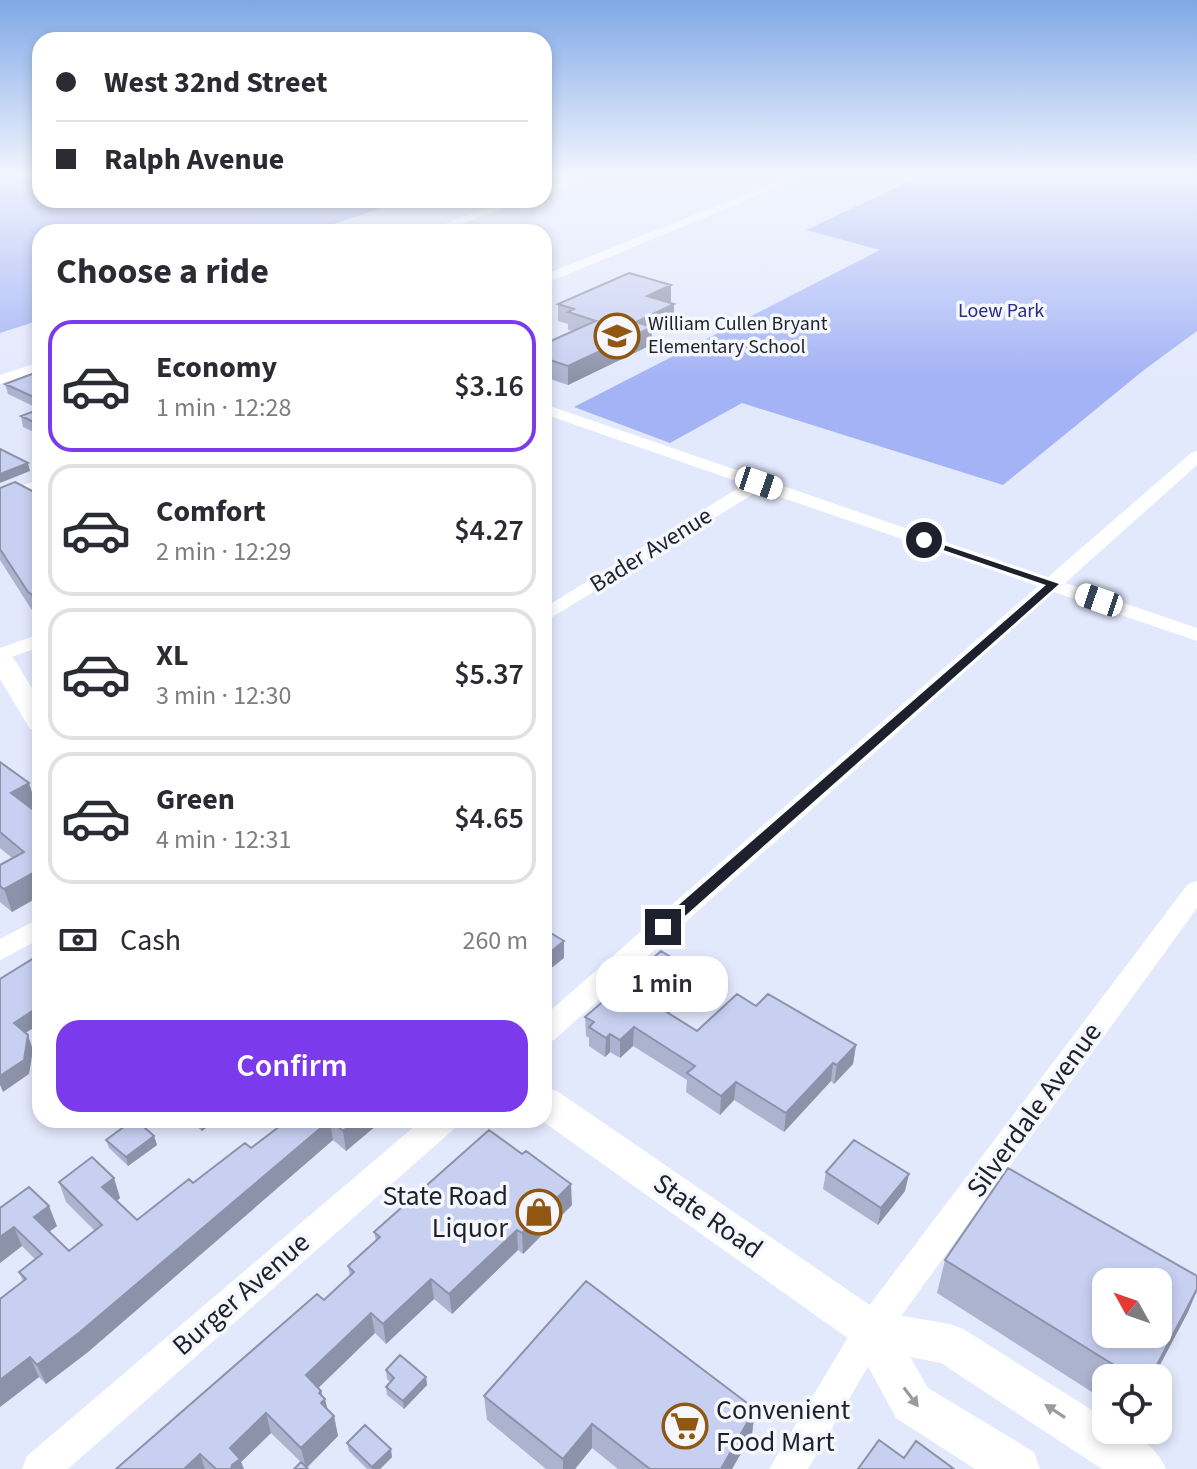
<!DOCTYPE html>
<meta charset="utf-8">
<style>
body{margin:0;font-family:"Source Sans 3",sans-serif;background:#f7f7f7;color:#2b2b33;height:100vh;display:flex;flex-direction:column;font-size:30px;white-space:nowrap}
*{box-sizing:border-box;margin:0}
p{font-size:26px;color:#7c7c81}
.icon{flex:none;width:44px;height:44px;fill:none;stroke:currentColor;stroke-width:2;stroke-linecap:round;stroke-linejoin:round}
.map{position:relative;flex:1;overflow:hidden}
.sheet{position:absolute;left:32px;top:224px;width:520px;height:904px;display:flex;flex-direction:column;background:#fff;border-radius:24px;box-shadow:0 4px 12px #0003}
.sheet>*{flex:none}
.hud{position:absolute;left:32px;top:32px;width:520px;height:176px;border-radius:24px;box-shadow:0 4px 12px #0003;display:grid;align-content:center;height:176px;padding:0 24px;background:#fff}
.needle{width:52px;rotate:310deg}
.fabs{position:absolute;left:1092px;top:1268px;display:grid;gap:16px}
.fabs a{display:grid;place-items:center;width:80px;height:80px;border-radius:16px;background:#fff;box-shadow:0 4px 12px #0003;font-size:40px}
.end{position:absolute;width:36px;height:36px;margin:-18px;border:10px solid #1e212d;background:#fff;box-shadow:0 0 0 4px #fff}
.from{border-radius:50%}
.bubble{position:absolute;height:56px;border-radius:24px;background:#fff;box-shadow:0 4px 12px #0003;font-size:26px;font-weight:600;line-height:56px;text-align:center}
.car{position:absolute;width:24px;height:48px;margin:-24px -12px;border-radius:10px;box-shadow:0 0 6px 2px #0007;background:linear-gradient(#fff 24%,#345 0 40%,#fff 0 76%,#345 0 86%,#fff 0)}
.hud b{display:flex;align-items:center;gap:28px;height:76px;font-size:30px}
.hud b+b{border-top:2px solid #e1e1e2}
.hud i{width:20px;height:20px;background:#2b2b33}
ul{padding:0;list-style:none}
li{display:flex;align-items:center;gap:24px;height:132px;margin:0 16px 12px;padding:0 8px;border:4px solid #e1e1e2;border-radius:24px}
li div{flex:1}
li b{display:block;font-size:30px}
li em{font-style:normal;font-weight:600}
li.selected{border-color:#7c3aed}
li>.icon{width:72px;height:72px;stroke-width:1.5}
h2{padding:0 24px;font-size:36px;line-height:96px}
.pay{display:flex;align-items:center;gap:20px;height:88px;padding:0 24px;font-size:30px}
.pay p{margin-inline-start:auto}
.cta{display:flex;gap:16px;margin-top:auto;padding:16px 24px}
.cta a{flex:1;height:92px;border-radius:24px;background:#7c3aed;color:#fff;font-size:32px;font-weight:600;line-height:92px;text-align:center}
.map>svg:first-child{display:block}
</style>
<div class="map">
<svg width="1197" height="1469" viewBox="0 0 1197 1469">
<rect width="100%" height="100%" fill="#e3e9fd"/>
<!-- green -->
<path fill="#a3b3f5" d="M0 173H40V200H407L309 232H40V320L0 333Z
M927 173H1197V331L1144 370 1003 485 742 403 670 443 574 407 880 250 806 230Z"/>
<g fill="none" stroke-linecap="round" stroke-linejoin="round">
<!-- minor -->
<path fill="#fff" fill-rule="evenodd" d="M585 173H601L544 195V188Z
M798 173H813L544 284V275Z
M509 200H526L440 232H423Z
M40 362V371L0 384V375Z
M544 404 1048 577 1191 453 1197 451V465L1065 583 1197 628V641L1054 592 554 1040 544 1043V1016L1038 586 760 490 544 622V608L745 484 544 414Z
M40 479V490L0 505V494Z
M40 634V647L0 661V648Z
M1197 881V908L883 1341 808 1469H769L859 1319 1188 884Z
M40 918V939L0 960V939Z
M422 1120H458L454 1129 68 1469H22L27 1456Z"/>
<!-- major -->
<path fill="#fff" fill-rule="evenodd" d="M0 649 9 651 40 701V731L30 729 0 679Z
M544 1087 557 1091 880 1312 950 1324 965 1330 1106 1419V1430C1132 1430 1156 1445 1166 1469H1102L941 1363 910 1357 928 1388 1034 1452 1040 1469H975L896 1418 856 1344 541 1120H544Z"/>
</g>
<!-- wall -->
<path fill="#acb3cf" d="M671 285V302L669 303 674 322 652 332 651 345 568 385 544 377V344L573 331 568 330V324L558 321V304Z
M40 371V435L23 427 21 416 39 409 8 394 5 384Z
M0 488 40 495V616L33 612 0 560Z
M0 762 36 805 31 808 40 815V896L12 912 0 902V865L12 858 0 848Z
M695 972 694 990 669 1013 697 1031 756 1006 856 1045 853 1064 834 1084 831 1081 784 1132 734 1100 720 1115 686 1092 687 1080 633 1046 620 1058 610 1052 605 1057 589 1046V1038L586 1036 585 1017Z
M188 1120H216L202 1131Z
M288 1120H383L346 1151 333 1140 88 1352 46 1384 39 1377 0 1407V1299L23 1281 19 1272 35 1259 22 1246 0 1263V1208L57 1226 49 1232 69 1251 95 1231 66 1202 59 1182 114 1178 120 1198 117 1201 137 1220 251 1148Z
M154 1136 157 1145 128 1166 109 1148 106 1140Z
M826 1172 905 1191 878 1225 823 1189Z
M572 1205 523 1254 518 1250 452 1314 434 1299 386 1344 375 1333 318 1388 321 1391 328 1410 334 1416 338 1436 307 1468 271 1433 241 1462 244 1469H116L324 1300 350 1276 348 1266 376 1241 374 1232Z
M945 1260 1197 1276V1291L1188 1312 1153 1378H1106V1401L937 1293Z
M386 1370 426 1377 427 1385 404 1409 387 1395 386 1387 390 1382 387 1379Z
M484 1396 755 1409 752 1434 732 1469H618L592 1448 575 1469H546L487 1420Z
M347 1443 392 1457 380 1469H367L349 1451Z"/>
<!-- shaded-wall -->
<path fill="#8c92a9" d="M671 285V302L646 314 647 296Z
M674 304V322L652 332 651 345 568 385V366L636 322Z
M28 463 30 471 0 483V474Z
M29 783 36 805 18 815 11 793Z
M40 869V896L12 912 4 889Z
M564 941V958L544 974V957Z
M695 972 694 990 656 1025 657 1006Z
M40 1006V1024L19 1037 14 1023Z
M634 1027 633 1046 620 1058V1040Z
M610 1034V1052L605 1057 606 1038Z
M28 1035 33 1050 29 1074 3 1092 0 1085V1076Z
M856 1045 853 1064 834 1084 837 1065Z
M833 1063 831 1081 784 1132 786 1113Z
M736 1082 734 1100 720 1115 721 1096Z
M203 1120H216L202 1131 200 1123Z
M330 1120 333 1140 88 1352 46 1384 37 1365Z
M356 1120H383L346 1151 343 1131Z
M154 1136 157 1145 128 1166 126 1157Z
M909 1174 905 1191 878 1225 881 1208Z
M114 1178 120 1198 109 1207 102 1187Z
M571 1184 572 1205 523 1254 522 1233Z
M49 1206 57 1226 42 1237 34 1217Z
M14 1227 22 1246 0 1263V1237Z
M517 1230 518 1250 452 1314 449 1294Z
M431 1279 434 1299 386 1344 383 1324Z
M1197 1289 1188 1312 1153 1378H1150Z
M371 1313 375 1333 310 1396 306 1375Z
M30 1357 39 1377 0 1407V1380Z
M426 1377 427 1385 404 1409 403 1401Z
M321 1391 323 1401 325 1399 330 1419 325 1423 319 1393Z
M755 1409 752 1434 732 1469H721Z
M266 1413 271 1433 241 1462 244 1469H231L230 1448Z
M334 1416 338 1436 306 1468 301 1448Z
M592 1424V1448L575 1469H563V1459Z
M391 1449 392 1457 380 1469H372V1467Z
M200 1454 205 1469H184Z"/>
<!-- building -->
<path fill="#c8d0f1" stroke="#8c92a9" stroke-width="2" fill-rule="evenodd" d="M629 273 671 285 647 296 674 304 636 322 652 327 568 366 544 358V344L596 321 568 312 574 309 558 304Z
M40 371V400L5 384Z
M40 409V425L21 416Z
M0 449 28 463 0 474Z
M15 482 40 495V600L28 592 0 549V488Z
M0 762 29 783 11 793 40 815V869L4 889 0 886V865L24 852 0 832Z
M544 929 564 941 544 957Z
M661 951 695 972 657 1006 697 1031 737 994 756 1006 768 994 856 1045 837 1065 833 1063 786 1113 736 1082 721 1096 687 1073 695 1066 634 1027 620 1040 610 1034 606 1038 589 1027 594 1022 585 1017Z
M34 958 40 963V1006L14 1023 28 1035 24 1060 0 1076V979Z
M133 1120H136L154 1136 126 1157 106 1140Z
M288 1120H356L343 1131 330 1120 80 1332 37 1365 30 1357 0 1380V1299L26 1279 19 1272 42 1254 14 1227 0 1237V1208L29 1187 49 1206 34 1217 69 1251 102 1225 59 1182 92 1157 114 1178 102 1187 137 1220 189 1179 193 1183 245 1143 251 1148Z
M489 1130 522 1154 526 1151 571 1184 522 1233 517 1230 449 1294 431 1279 383 1324 371 1313 306 1375 321 1391 319 1393 325 1399 321 1403 334 1416 301 1448 266 1413 230 1448 240 1459 232 1465 231 1469H216L200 1454 184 1469H116L317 1294 324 1300 354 1272 348 1266 380 1237 374 1232Z
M854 1140 909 1174 881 1208 826 1172Z
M1008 1168 1197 1276V1289L1150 1378H1135L945 1260ZM1106 1282H1158V1334H1106Z
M586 1281 755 1409 721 1469H650L592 1424 563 1459 484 1396Z
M400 1355 426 1377 403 1401 386 1387 394 1378 386 1370Z
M365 1425 391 1449 372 1467 347 1443Z
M879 1440 904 1458 916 1441 954 1469H858Z
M301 1462 308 1469H294Z"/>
<!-- one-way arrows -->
<defs><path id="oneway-solid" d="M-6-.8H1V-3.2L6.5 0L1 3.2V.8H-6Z" transform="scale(2)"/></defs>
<g fill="#9a9ba0">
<use href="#oneway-solid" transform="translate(911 1397) rotate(53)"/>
<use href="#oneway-solid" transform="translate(1055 1411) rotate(-147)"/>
</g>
<!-- sky -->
<linearGradient id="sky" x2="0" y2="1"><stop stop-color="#80a8e6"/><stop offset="0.46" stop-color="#f2f5fe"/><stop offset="1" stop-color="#f2f5fe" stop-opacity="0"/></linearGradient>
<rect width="1197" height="379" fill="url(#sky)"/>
<!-- route -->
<path fill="#1e212d" d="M920 537 1059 584 668 931H657V924L1046 585 920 542Z"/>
<!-- icons -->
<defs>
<g id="school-ring" transform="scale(2.3)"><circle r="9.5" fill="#f5f7fd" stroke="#905712" stroke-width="1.5"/><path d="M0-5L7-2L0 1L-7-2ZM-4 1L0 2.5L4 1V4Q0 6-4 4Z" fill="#905712"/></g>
<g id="shop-ring" transform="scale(2.3)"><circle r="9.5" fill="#f5f7fd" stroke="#905712" stroke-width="1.5"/><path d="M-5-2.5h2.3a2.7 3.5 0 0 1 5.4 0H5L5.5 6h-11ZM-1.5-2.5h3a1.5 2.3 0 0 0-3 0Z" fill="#905712"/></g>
<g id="supermarket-ring" transform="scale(2.3)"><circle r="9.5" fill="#f5f7fd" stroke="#905712" stroke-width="1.5"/><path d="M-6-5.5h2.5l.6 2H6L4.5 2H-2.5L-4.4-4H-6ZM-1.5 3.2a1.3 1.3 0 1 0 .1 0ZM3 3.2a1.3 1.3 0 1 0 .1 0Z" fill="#905712"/></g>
</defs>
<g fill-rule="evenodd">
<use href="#school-ring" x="617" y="336"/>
<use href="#shop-ring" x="539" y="1212"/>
<use href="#supermarket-ring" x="685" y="1426"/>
</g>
<g text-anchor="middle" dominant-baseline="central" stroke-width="7" stroke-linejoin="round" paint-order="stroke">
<!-- far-park labels -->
<g font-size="20" fill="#282d88" stroke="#f5f7fd">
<text x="1001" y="311">Loew Park</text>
</g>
<!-- far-poi labels -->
<g font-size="20" fill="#1e212d" stroke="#f5f7fd" text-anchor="start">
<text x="648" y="324">William Cullen Bryant<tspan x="648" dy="23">Elementary School</tspan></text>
</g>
<!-- street labels -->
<g font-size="24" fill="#1e212d" stroke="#f5f7fd">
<text transform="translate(651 550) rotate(-32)">Bader Avenue</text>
</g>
<!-- near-street labels -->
<g font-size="28" fill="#1e212d" stroke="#f5f7fd">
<text transform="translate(1034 1110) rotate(-54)">Silverdale Avenue</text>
<text transform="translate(708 1216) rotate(35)">State Road</text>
<text transform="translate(241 1294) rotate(-41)">Burger Avenue</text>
</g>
<!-- near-poi labels -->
<g font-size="28" fill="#1e212d" stroke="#f5f7fd" text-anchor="end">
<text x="508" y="1196">State Road<tspan x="508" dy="32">Liquor</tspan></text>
<text x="716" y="1410" text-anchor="start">Convenient<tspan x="716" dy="32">Food Mart</tspan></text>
</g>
</g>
</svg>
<div class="fabs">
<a><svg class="needle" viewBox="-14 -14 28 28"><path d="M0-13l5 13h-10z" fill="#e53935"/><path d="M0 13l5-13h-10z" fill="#7c7c81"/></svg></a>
<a><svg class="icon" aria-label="locate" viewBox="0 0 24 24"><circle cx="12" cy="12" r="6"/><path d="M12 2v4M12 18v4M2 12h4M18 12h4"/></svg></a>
</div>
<i class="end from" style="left:924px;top:540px"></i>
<i class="end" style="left:663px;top:927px"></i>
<div class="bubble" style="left:596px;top:956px;width:132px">1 min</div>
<i class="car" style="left:759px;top:483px;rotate:109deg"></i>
<i class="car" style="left:1099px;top:600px;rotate:289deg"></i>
<div class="hud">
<b><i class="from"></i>West 32nd Street</b>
<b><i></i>Ralph Avenue</b>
</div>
<section class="sheet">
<h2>Choose a ride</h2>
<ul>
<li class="selected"><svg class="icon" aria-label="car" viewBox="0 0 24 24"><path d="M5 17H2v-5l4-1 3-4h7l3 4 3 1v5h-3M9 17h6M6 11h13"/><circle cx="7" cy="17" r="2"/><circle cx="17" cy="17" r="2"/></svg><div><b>Economy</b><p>1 min · 12:28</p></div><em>$3.16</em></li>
<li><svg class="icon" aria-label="car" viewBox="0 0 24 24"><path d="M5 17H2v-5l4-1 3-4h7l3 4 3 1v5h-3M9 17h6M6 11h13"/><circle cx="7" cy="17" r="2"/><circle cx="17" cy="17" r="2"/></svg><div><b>Comfort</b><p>2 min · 12:29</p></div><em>$4.27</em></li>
<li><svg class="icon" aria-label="car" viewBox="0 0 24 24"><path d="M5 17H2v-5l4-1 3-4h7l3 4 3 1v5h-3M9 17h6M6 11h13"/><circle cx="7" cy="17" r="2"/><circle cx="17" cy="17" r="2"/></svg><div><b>XL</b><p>3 min · 12:30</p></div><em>$5.37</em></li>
<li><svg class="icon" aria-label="car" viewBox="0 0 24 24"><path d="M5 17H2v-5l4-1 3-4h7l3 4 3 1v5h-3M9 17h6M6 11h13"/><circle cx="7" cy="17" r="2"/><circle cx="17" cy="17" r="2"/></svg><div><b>Green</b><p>4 min · 12:31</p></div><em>$4.65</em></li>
</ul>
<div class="pay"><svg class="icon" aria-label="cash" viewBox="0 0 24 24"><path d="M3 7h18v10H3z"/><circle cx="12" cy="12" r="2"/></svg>Cash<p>260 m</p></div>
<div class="cta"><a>Confirm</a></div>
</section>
</div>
